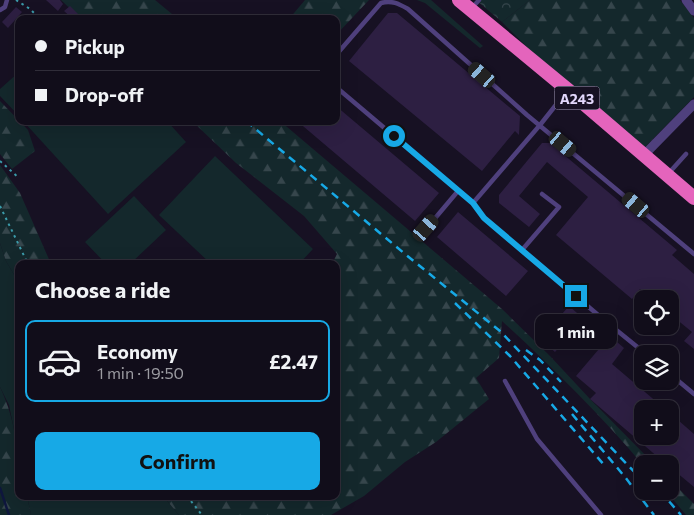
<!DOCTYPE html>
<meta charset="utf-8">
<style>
body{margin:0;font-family:Commissioner,sans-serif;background:#1e1b27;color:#f1f3f6;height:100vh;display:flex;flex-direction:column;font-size:19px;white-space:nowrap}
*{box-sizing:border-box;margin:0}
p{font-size:16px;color:#9c9ca2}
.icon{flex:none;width:28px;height:28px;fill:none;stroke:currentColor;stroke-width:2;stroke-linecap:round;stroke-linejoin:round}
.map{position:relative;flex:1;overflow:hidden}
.panel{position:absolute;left:15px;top:260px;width:325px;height:240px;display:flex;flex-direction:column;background:#110d1a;border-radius:10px;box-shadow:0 5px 20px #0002,0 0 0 1px #302d39}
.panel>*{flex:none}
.hud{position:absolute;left:15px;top:15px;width:325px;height:110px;border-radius:10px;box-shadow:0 5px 20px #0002,0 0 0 1px #302d39;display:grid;align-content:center;height:110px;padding:0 20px;background:#110d1a}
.fabs{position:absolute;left:634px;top:290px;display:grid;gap:10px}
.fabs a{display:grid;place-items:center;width:45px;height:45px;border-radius:10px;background:#110d1a;box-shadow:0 5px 20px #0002,0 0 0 1px #302d39;font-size:25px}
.end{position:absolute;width:22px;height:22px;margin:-11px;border:6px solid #17a9e6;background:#111;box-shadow:0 0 0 2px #111}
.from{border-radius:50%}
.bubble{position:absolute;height:35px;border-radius:10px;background:#110d1a;box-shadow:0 5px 20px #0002,0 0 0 1px #302d39;font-size:16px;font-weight:700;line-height:35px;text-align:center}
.car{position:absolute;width:15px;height:30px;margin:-15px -8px;border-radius:6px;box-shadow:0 0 4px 1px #0007;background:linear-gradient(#222 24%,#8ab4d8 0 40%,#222 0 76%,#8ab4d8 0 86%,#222 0)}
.hud b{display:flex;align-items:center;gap:18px;height:48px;font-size:19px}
.hud b+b{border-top:1px solid #302d39}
.hud i{width:12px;height:12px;background:#f1f3f6}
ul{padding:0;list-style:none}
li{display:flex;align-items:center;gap:15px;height:82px;margin:0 10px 8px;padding:0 10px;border:2px solid transparent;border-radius:10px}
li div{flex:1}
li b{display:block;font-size:19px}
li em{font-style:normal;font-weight:700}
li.active{border-color:#17a9e6}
li>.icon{width:45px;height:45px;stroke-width:1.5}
h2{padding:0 20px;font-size:22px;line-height:60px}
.action{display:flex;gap:10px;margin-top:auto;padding:10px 20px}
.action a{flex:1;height:58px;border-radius:10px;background:#17a9e6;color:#111;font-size:20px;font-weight:700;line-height:58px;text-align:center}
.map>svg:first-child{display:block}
</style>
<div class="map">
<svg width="694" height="515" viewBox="0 0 694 515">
<defs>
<pattern id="forest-firs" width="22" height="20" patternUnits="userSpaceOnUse" patternTransform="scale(1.25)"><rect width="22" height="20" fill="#14282c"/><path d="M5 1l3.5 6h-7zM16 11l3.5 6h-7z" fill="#36464c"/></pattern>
<pattern id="park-crowns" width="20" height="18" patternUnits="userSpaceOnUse" patternTransform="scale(1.25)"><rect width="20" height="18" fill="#14282c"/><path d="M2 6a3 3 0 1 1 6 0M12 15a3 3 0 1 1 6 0" fill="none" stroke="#36464c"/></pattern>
</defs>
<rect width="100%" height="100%" fill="#171123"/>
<!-- grass -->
<path fill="#14282c" d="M19 72V116L0 96V89Z
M23 121H167L186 142 108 214Z
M215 156 313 249 299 264H211L159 215Z
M134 196 166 230 130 264H106L85 242Z
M0 243 6 261 19 283V454L9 405 0 387Z
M27 496H163L179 515H31Z"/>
<!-- forest -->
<path fill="url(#forest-firs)" d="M61 0H155L178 19H81Z
M305 0H369L336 35V19H289Z
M417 0H431L483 46 480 48 425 3Z
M530 0H680L694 18V97L644 148 535 55 502 22Z
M0 101 28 130 35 151 12 169 0 154Z
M192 121H280L502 309 550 356 590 399 654 464H642C599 413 551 366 502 321L499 358 476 378 489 399 436 442 405 462 364 496 331 515H179L163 496H336V264H332L337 254 304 216 236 163Z
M0 165 20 193 51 264H19V283L6 261 0 243Z
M0 387C17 423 19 457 19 496H27L31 515H0Z
M670 480 694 504V515H686L666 491H670Z"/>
<!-- park -->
<path fill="url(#park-crowns)" d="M476 0H530L502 22Z"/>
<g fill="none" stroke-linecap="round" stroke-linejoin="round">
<!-- stream -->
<path stroke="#0f173e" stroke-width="2.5" d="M0 488 9 515"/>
</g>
<!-- building -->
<path fill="#2d1f42" d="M46 0H60L63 4 58 11Z
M70 6 78 14 73 19 64 11Z
M16 7 22 12 8 28 2 22Z
M388 13H397L520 116 519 135 515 131 482 171 349 61Z
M336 106 439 193 415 221 297 121H336Z
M542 143H550L677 250 672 255 694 274V349L684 341 692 332 670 314V299H651L640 289 632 299 556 235 588 197 547 162 519 196 540 214 529 227 499 203V195Z
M458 212 528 271 506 296 437 237Z
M569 306 584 319 555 352 540 339Z
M610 336 624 348 612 364 665 409H642V436H670V413L694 434V487L670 467V464H666L590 399 596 393 576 376Z"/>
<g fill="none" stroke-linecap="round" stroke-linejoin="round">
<!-- path -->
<path stroke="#3b9baa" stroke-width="2" stroke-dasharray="2.5 4" stroke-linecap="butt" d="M16 0 30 9 40 19
M0 161 19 178
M0 206 28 264
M187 496 202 515"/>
<!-- service -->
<path stroke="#4f407d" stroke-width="4.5" d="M471 9 479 0
M0 10 5 7 7 0
M336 55 381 3C392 0 399 4 408 9L527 115 694 254
M336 87 473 203 484 218 604 320 646 354
M668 174 686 154
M473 203 540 125 567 91
M426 229 458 191
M522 250 559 207 542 194
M670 374 694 394
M505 381 537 439 601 515"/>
<!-- minor -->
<path stroke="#4f407d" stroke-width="9" d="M686 0 694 11
M644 155 694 104"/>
<!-- trunk -->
<path stroke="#e464bc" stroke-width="14" d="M459 0 568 90 694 198"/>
<!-- rail -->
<path stroke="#17a9e6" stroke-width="2.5" stroke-dasharray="8 6" stroke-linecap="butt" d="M246 121 405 254 500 331 642 480
M455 303 510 356 605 466
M526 350 540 360 561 382
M572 414 625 477 654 515
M660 491 681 515"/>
</g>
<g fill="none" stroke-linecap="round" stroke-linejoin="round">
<!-- route -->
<path stroke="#17a9e6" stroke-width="6" d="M394 136 473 203 484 218 576 296"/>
</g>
<g text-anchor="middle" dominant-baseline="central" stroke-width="4" stroke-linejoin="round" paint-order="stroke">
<!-- shield labels -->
<rect fill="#171123" stroke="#a59cba" stroke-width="1" x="554.5" y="86.5" width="45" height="23" rx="4"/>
<g font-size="14" font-weight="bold" fill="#e2d7fb">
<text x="577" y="98">A243</text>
</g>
</g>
</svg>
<div class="fabs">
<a><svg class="icon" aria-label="locate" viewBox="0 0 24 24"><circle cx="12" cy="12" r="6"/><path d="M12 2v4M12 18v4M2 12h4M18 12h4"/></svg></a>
<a><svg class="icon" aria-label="layers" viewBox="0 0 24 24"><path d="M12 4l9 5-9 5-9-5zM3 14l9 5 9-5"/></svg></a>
<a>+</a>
<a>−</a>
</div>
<i class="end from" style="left:394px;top:136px"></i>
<i class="end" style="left:576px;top:296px"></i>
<div class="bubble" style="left:535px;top:314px;width:82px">1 min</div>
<i class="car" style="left:482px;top:75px;rotate:311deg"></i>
<i class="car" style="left:563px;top:144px;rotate:130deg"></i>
<i class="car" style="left:636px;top:205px;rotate:310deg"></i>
<i class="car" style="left:426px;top:228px;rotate:41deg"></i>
<div class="hud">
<b><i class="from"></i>Pickup</b>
<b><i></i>Drop-off</b>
</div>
<section class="panel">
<h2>Choose a ride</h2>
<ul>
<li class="active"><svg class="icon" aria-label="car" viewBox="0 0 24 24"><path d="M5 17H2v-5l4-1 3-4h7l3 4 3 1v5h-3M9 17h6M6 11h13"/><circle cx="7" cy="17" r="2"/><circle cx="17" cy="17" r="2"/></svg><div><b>Economy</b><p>1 min · 19:50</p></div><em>£2.47</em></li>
</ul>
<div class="action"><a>Confirm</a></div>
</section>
</div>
